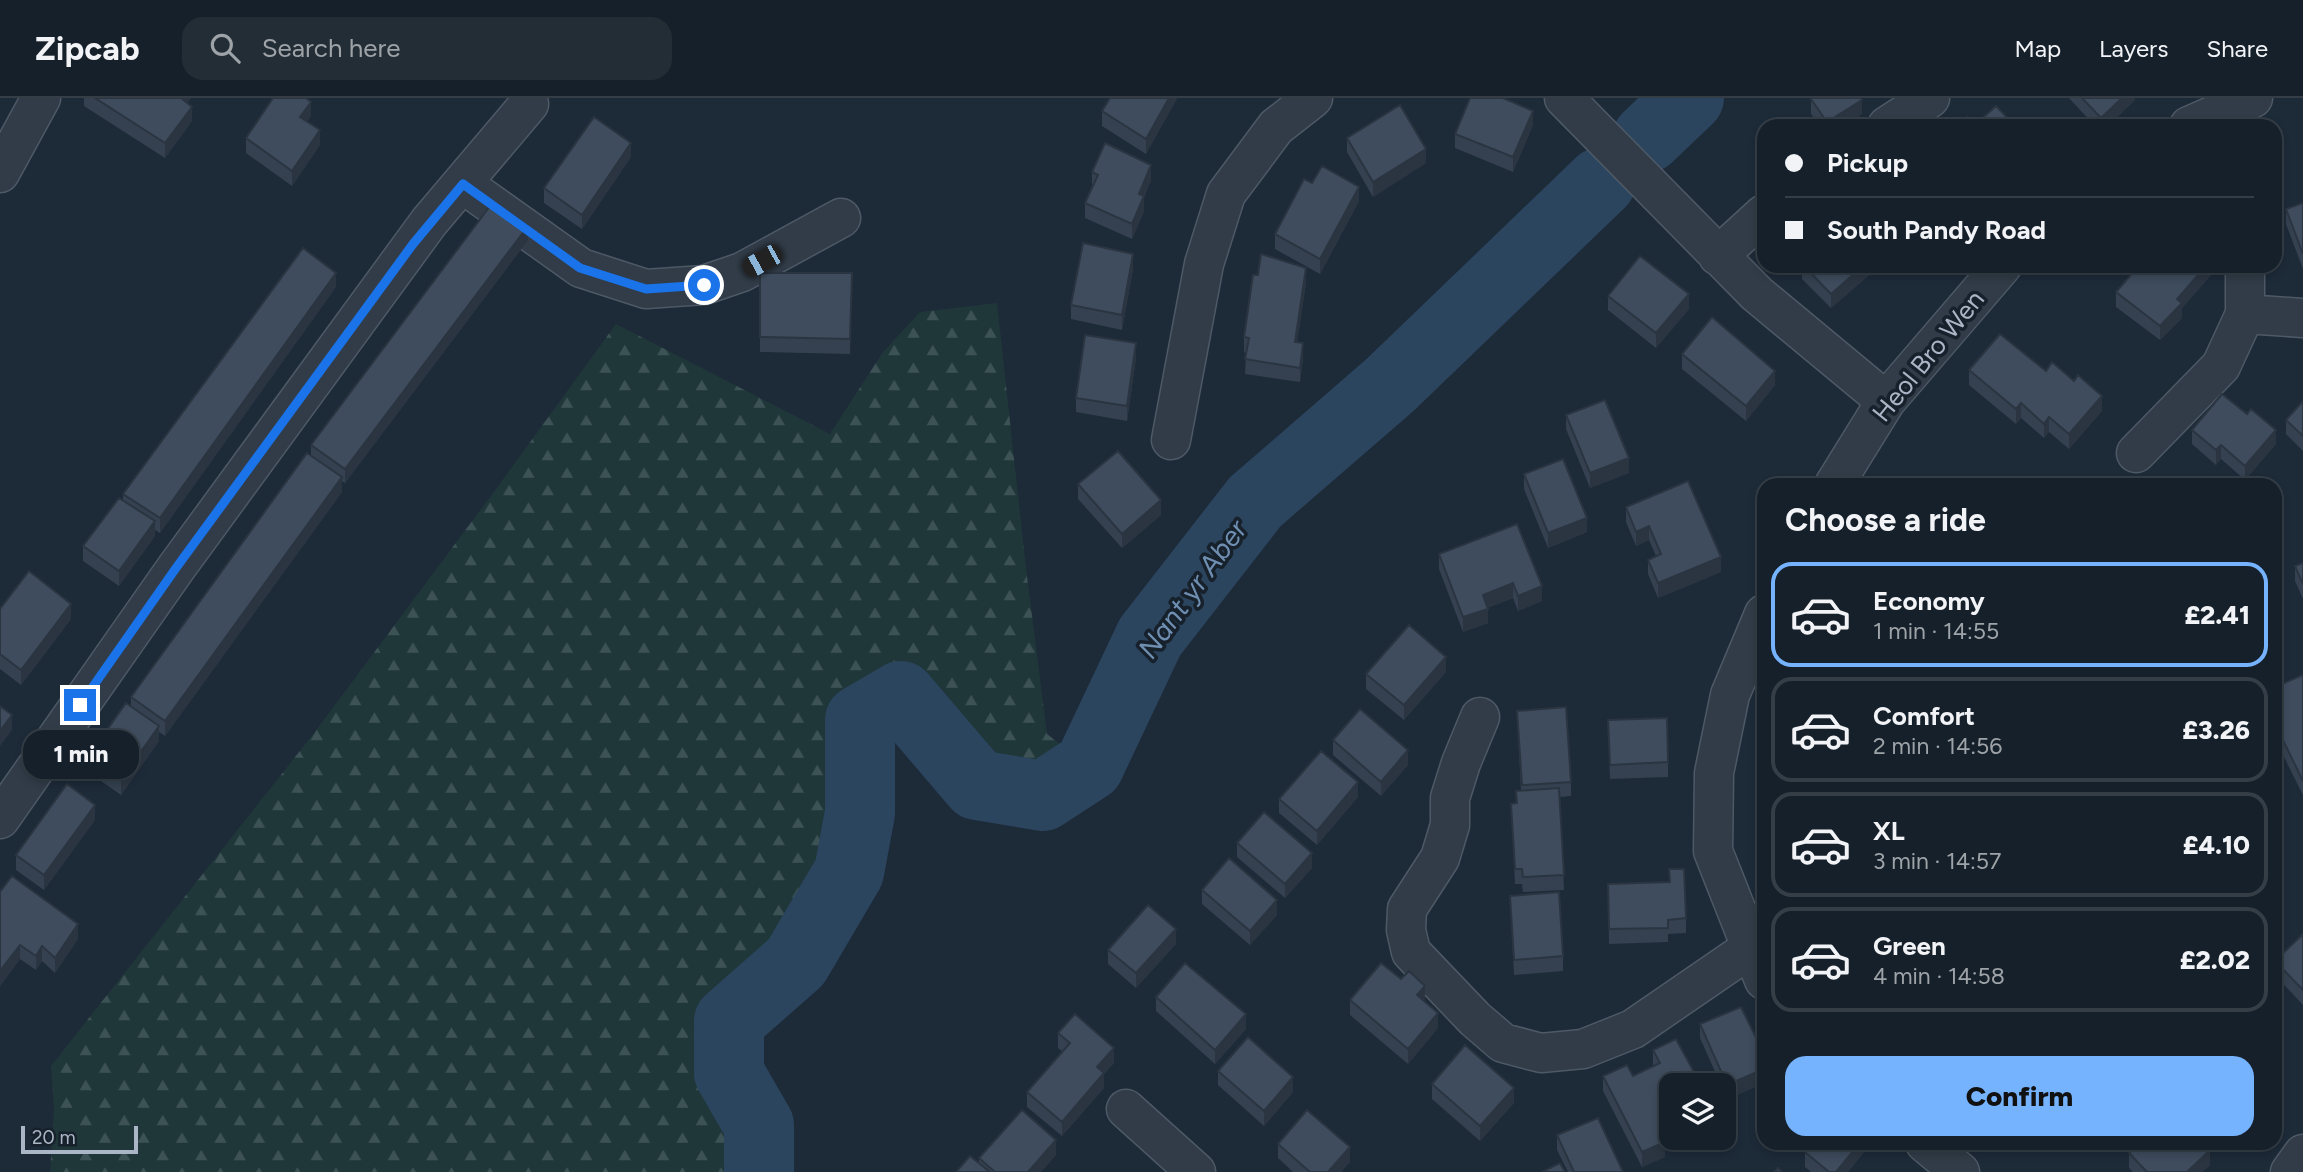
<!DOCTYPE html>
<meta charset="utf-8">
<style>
body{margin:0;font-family:Figtree,sans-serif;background:#232d36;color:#f1f3f6;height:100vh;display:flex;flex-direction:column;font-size:26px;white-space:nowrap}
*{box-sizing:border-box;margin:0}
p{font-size:23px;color:#9ea3a8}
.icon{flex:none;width:38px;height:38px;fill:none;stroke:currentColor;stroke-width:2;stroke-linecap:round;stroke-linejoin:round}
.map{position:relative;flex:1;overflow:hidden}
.drawer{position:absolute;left:1757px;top:380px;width:525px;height:672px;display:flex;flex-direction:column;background:#16202a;border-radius:21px;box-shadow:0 4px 10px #0003,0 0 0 2px #353e47}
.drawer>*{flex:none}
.top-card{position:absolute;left:1757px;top:21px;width:525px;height:154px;border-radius:21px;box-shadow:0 4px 10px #0003,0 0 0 2px #353e47;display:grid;align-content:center;height:154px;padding:0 28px;background:#16202a}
.fabs{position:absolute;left:1659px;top:975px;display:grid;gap:14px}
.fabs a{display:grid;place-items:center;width:77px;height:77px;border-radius:14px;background:#16202a;box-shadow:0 4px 10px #0003,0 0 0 2px #353e47;font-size:35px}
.scale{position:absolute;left:21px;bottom:18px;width:117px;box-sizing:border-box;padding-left:7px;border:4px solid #aab6c6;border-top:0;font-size:19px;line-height:24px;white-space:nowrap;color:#aab6c6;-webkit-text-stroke:5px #17212c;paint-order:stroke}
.end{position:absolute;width:32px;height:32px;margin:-16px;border:9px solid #1a73e8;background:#fff;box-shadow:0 0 0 4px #fff}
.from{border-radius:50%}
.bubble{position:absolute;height:49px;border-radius:21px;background:#16202a;box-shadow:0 4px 10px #0003,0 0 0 2px #353e47;font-size:23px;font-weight:800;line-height:49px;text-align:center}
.car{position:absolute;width:21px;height:42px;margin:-21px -10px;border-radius:9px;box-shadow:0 0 5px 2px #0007;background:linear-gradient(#222 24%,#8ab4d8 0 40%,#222 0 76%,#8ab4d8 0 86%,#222 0)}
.top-card b{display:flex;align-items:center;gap:24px;height:66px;font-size:26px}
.top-card b+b{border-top:2px solid #353e47}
.top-card i{width:18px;height:18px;background:#f1f3f6}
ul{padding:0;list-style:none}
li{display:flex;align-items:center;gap:21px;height:105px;margin:0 14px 10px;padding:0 14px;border:4px solid #353e47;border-radius:21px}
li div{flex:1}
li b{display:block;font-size:26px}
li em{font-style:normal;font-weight:800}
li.active{border-color:#76b3ff}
li>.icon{width:63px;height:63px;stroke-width:1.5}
h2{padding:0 28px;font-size:32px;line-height:84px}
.button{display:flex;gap:14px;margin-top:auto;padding:14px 28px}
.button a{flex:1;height:80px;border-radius:21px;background:#76b3ff;color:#111;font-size:28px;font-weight:800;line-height:80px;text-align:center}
header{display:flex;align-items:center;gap:42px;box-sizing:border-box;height:98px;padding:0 35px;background:#16202a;border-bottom:2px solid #353e47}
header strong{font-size:33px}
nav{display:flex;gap:38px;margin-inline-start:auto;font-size:24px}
.search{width:490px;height:63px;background:#232d36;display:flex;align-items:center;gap:18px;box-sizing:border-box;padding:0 24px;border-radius:21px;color:#9ea3a8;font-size:26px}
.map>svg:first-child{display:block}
</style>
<header>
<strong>Zipcab</strong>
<div class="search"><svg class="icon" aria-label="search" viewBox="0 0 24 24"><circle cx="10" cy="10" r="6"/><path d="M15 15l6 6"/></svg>Search here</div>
<nav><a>Map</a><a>Layers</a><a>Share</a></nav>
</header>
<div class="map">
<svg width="2303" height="1074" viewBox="0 0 2303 1074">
<defs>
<pattern id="forest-firs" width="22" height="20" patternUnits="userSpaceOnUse" patternTransform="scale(1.75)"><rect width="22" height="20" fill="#1f3739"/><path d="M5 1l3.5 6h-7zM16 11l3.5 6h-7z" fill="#3d5254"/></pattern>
</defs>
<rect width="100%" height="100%" fill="#1d2a38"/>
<!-- forest -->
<path fill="url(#forest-firs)" d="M997 205 1026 470 1047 636 1089 668 1043 698 977 687 901 598 860 622V715L849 774 796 864 729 923V975L759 1027V1074H50L54 1012 51 968 314 635 496 391 616 226 830 336 883 254 920 214Z"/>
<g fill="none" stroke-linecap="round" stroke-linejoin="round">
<!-- river -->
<path stroke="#2c455f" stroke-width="70" d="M1647 40 1689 0
M759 1074V1027L729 975V923L796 864 849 774 860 715V622L901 598 977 687 1043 698 1089 668 1150 539 1255 404 1390 287 1601 84"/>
<!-- minor casing -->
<g stroke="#4e5966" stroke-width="41">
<path id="minor" d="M1564 0 1757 196 1886 303
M1887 28 1930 0
M2189 28 2253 0
M0 75 41 0
M463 86 581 170 646 191 704 187 742 174 841 120
M1718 158 1764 116
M2245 216 2303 220
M1171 342 1204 166 1226 96 1276 29 1313 0
M2136 355 2221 268 2245 216V168
M1834 387 1886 303 2002 168
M1764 516 1730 597 1714 675 1713 753 1764 882
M1480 619 1461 665 1450 700V727L1440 760 1407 811 1406 832 1411 854 1475 921 1503 945 1541 955 1583 951 1633 931 1751 850
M0 721 176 470 429 124 529 6
M1126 1011 1196 1074
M1925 1045 1960 1074
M2290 1074 2303 1056"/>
</g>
<!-- minor -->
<use href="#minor" stroke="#313c48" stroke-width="38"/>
</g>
<!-- wall -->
<path fill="#354150" d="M84 0H191L187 5 192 23 165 60 84 8Z
M1177 0 1146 56 1102 28V13Z
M2069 0H2135V2L2108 28H2095Z
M1811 1 1862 16 1844 28H1819L1811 16Z
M311 18 307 24 320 47 292 88 246 55V40Z
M1533 27 1513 74 1455 50V36Z
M1347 40 1426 65 1373 99 1347 54Z
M631 59 582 131 544 105V90Z
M1092 74 1151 82 1144 100V113L1132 141 1085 120V105L1092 89Z
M1312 85 1359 103 1320 176 1275 151V136Z
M2303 105V171L2286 126V111Z
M528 142 345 385 342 383V394L165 638 159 634V643L121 697 88 674V659L131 609V599L311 358V347Z
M1802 168H1875V172L1831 210 1802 181Z
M2212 168V176L2182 210V220L2160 242 2116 209V194L2133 174V170Z
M1133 171 1122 232 1071 221V207Z
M760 175H852L850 256 760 254Z
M1306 185 1297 244 1303 260 1300 284 1245 276 1246 255 1244 254V239Z
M336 189 160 435 155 432V438L119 488 83 463V448L123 402V396Z
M1608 198 1689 211 1656 250 1608 212Z
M1682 256 1775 287 1746 323 1682 271Z
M1136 260 1127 323 1076 314V300Z
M1969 272 2046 273 2102 313 2069 351 2049 334 2044 340 2021 320 2016 326 1969 287Z
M2303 303V353L2286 336V322Z
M1566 317 1629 375 1590 390 1566 331Z
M2192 332 2276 346 2245 382 2221 361 2216 367 2192 346Z
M1524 376 1587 434 1548 450 1524 391Z
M1078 386 1161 417 1122 450 1078 401Z
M1626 409 1721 474 1658 500 1648 476V462L1656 458 1649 442 1636 448 1626 424Z
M1517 426 1542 503 1518 513 1513 500 1487 510 1488 525 1463 534 1439 471V456Z
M2303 465V501L2295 483V468Z
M0 511 71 521 21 587 0 571Z
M1446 574 1404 622 1366 591V576Z
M2303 577V697L2275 641V589Z
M1517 613 1571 684V698L1560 699 1564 792 1523 794 1522 786H1515L1511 706 1516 705V693H1521Z
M1608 622 1668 664V679L1610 681Z
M1333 642 1408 667 1381 698 1333 657Z
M1358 699 1317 747 1279 715V701Z
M95 722 44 792 16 772V757Z
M1237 745 1312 770 1285 800 1237 759Z
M1608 786 1686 820V835L1668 836V844L1609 846Z
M1202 792 1277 817 1250 847 1202 806Z
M0 794 78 841 55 875 42 863 36 872 20 861 0 888Z
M1510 798 1563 858V873L1514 877Z
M2303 836V907L2275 877V862Z
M1176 846 1136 890 1108 866V852Z
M1156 899 1246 931 1215 966 1156 913Z
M1350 902H1425L1424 903 1438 930 1408 966 1350 917Z
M1741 909 1727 1002 1724 994V987H1721L1700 940V926Z
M1058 935 1114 965 1104 976V990L1062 1038 1027 1009V994L1063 954 1058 950Z
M1676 941 1663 1040 1665 1059 1642 1069 1603 993V978H1633L1653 968V952Z
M1218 973 1293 994 1264 1028 1218 987Z
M1432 986 1514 1005 1480 1043 1432 1001Z
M1557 1037 1623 1074H1568L1557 1052Z
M1868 1045V1049L1848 1074H1811L1805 1069V1054Z
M1278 1046 1350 1064 1341 1074H1293L1278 1060Z
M2129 1055 2210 1067 2202 1074H2133L2129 1070Z
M1056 1057 1041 1074H956L979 1065V1060Z"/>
<!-- shaded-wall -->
<path fill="#2b3541" d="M180 0H191L180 15Z
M1169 0H1177V1L1146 56V41Z
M2122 0H2135V2L2108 28H2101V20Z
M1862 2V16L1844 28H1827V24Z
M311 4V18L300 33V19Z
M192 9V23L165 60V45Z
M1533 13V27L1513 74V59Z
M320 32V47L292 88V73Z
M631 45V59L582 131V117Z
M1426 51V65L1373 99V84Z
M1151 67V82L1144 100V113L1132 141V126L1139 96Z
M1359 89V103L1320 176V161Z
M528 128V142L345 385V371Z
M1133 156V171L1122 232V217Z
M1863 168H1875V172L1831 210V196Z
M2206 168H2212V176L2182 210V220L2160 242V228L2177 201Z
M1306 170V185L1295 259V244Z
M336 175V189L160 435V420Z
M1689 196V211L1656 250V235Z
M1136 245V260L1127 323V308Z
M1303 245V260L1300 284V270Z
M1775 273V287L1746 323V308Z
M2102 298V313L2069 351V336Z
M2021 305V320L2016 326V311Z
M2049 319V334L2044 340V326Z
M2276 332V346L2245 382V368Z
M2221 347V361L2216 367V352Z
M1629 360V375L1590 390V375Z
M342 379V394L165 638V623Z
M1161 402V417L1122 450V436Z
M1587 420V434L1548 450V435Z
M155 423V438L119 488V473Z
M1649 428V442L1636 448V434Z
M1721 459V474L1658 500V485Z
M1513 485V500L1483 512V497Z
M1542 488V503L1518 513V498Z
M71 506V521L21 587V572Z
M1488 511V525L1463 534V519Z
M1446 559V574L1404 622V607Z
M12 617V632L0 648V633Z
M159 628V643L121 697V682Z
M1408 652V667L1381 698V684Z
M1358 684V699L1317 747V733Z
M95 707V722L44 792V777Z
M1312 755V770L1285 800V786Z
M1277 802V817L1250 847V833Z
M78 826V841L55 875V860Z
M1176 831V846L1136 890V875Z
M20 847V861L0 888V873Z
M42 848V863L36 872V858Z
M1425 888V902L1417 912V897Z
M2281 897V912L2275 919V904Z
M1438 915V930L1408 966V951Z
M1246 916V931L1215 966V952Z
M1114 950V965L1104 976V990L1062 1038V1024L1097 969Z
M1764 971V985L1727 1002V987Z
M1293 979V994L1264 1028V1013Z
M1514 990V1005L1480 1043V1028Z
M1671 1021V1035L1658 1043V1028Z
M1056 1042V1057L1041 1074H1028Z
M1665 1044V1059L1642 1069V1054Z
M1860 1045H1868V1049L1848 1074H1836Z
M1350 1049V1064L1341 1074H1328Z
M2210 1052V1067L2202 1074H2187Z"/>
<!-- building -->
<path fill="#3e4c5d" stroke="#2b3541" stroke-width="2" d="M95 0H181L192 9 165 45Z
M273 0H306L311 4 300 19 320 32 292 73 246 40Z
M1110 0H1169L1146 41 1102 13Z
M1470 0H1503L1533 13 1513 59 1455 36Z
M1812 0H1861L1862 2 1827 24 1811 1Z
M2082 0H2122L2101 20Z
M1400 7 1426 51 1373 84 1347 40Z
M1996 8 2015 28H1958L1967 19 1975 27Z
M594 19 631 45 582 117 544 90Z
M1105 45 1151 67 1139 96 1144 98 1132 126 1085 105 1098 77 1092 74Z
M1322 68 1359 89 1320 161 1275 136 1304 81 1312 85Z
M493 104 528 128 345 371 311 347Z
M2303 105V156L2286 111Z
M1083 145 1133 156 1122 217 1071 207Z
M303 150 336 175 160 420 123 396Z
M1261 156 1306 170 1295 244 1303 245 1300 270 1245 261 1249 240 1244 239 1253 177H1258Z
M1640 158 1689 196 1656 235 1608 198Z
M1804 168H1863L1831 196Z
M2134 168H2206L2177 201 2182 205 2160 228 2116 194 2135 172 2133 170Z
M760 175H852L850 241 760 239Z
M1712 219 1775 273 1746 308 1682 256Z
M2000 236 2046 273 2052 264 2074 283 2078 277 2102 298 2069 336 2049 319 2044 326 2021 305 2016 311 1969 272Z
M1085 237 1136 245 1127 308 1076 300Z
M2222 296 2247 316 2251 311 2276 332 2245 368 2221 347 2216 352 2192 332Z
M1605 302 1629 360 1590 375 1566 317Z
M2303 303V338L2286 322Z
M1118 353 1161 402 1122 436 1078 386Z
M307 355 342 379 165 623 131 599Z
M1563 361 1587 420 1548 435 1524 376Z
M1688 383 1721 459 1658 485 1648 462 1661 456 1649 428 1636 434 1626 409Z
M119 400 155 423 119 473 83 448Z
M1517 426 1542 488 1518 498 1513 485 1483 497 1488 511 1463 519 1439 456Z
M2303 465V486L2295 468Z
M29 473 71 506 21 572 0 556V511Z
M1409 527 1446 559 1404 607 1366 576Z
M2303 577V683L2275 626V589Z
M126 605 159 628 121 682 88 659Z
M0 608 12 617 0 633Z
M1566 609 1571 684 1522 687 1517 613Z
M1360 611 1408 652 1381 684 1333 642Z
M1667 620 1668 664 1610 667 1608 622Z
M1321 653 1358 684 1317 733 1279 701Z
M67 686 95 707 44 777 16 757Z
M1559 690 1564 777 1523 779 1522 771H1515L1511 706 1517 705 1516 693Z
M1264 714 1312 755 1285 786 1237 745Z
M1229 760 1277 802 1250 833 1202 792Z
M1669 771H1684L1686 820 1668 822V830L1609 831 1608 786 1670 784Z
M12 778 78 826 55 860 42 848 36 858 20 847 0 873V794Z
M1559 794 1563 858 1514 862 1510 798Z
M1148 807 1176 831 1136 875 1108 852Z
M2303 836V892L2275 863Z
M1185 865 1246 916 1215 952 1156 899Z
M1381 865 1401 881 1409 873 1425 888 1417 897 1438 915 1408 951 1350 902Z
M2275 891 2281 897 2275 904Z
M1741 909 1764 956V971L1727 987 1700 926Z
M1075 916 1114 950 1097 969 1104 975 1062 1024 1027 994 1070 945 1058 935Z
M1248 939 1293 979 1264 1013 1218 973Z
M1676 941 1701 987H1671V1021L1658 1028 1665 1044 1642 1054 1603 978 1627 967 1633 978 1660 965 1653 952Z
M1465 947 1514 990 1480 1028 1432 986Z
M1022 1012 1056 1042 1028 1074H995L979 1060Z
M1307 1012 1350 1049 1328 1074H1310L1278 1046Z
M1598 1020 1623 1074H1574L1557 1037Z
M1813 1045H1860L1836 1074H1829L1805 1054Z
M2140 1045H2202L2210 1052 2187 1074H2147L2129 1055Z
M970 1058 990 1074H956Z
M1560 1065 1565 1074H1542Z
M1778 1070 1782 1074H1774Z"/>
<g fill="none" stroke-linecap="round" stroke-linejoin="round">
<!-- route -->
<path stroke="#1a73e8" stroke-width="9" d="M80 607 176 470 413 146 463 86 580 170 646 191 704 187"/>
</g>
<g text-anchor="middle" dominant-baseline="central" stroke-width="7" stroke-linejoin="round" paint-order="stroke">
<!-- street labels -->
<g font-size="26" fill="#aab6c6" stroke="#17212c">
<text transform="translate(1928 258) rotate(-51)">Heol Bro Wen</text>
</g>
<!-- water labels -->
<g font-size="28" font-style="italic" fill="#6f8fb2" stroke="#17212c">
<text transform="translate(1192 491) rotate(-54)">Nant yr Aber</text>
</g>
</g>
</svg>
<div class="fabs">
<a><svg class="icon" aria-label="layers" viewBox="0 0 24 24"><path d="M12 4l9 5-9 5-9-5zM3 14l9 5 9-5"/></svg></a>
</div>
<div class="scale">20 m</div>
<i class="end from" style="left:704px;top:187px"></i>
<i class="end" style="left:80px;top:607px"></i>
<div class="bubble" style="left:23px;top:632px;width:116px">1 min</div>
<i class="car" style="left:762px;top:163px;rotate:241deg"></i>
<div class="top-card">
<b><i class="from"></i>Pickup</b>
<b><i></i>South Pandy Road</b>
</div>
<section class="drawer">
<h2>Choose a ride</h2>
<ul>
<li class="active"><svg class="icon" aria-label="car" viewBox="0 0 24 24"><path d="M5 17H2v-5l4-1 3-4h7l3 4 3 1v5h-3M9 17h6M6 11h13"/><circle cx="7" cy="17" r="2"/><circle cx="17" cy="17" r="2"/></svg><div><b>Economy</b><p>1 min · 14:55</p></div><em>£2.41</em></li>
<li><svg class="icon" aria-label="car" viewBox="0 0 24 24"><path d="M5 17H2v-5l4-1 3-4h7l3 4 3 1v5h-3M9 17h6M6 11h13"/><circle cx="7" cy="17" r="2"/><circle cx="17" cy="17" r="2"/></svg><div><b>Comfort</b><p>2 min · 14:56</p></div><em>£3.26</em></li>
<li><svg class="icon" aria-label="car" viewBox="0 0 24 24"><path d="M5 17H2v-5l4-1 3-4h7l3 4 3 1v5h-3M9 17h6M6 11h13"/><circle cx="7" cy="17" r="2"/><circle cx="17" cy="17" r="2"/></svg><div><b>XL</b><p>3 min · 14:57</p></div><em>£4.10</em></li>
<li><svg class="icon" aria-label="car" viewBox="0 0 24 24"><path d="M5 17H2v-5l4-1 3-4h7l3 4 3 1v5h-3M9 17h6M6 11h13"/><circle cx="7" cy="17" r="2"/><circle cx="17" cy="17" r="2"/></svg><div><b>Green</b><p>4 min · 14:58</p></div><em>£2.02</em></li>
</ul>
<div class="button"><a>Confirm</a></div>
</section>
</div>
